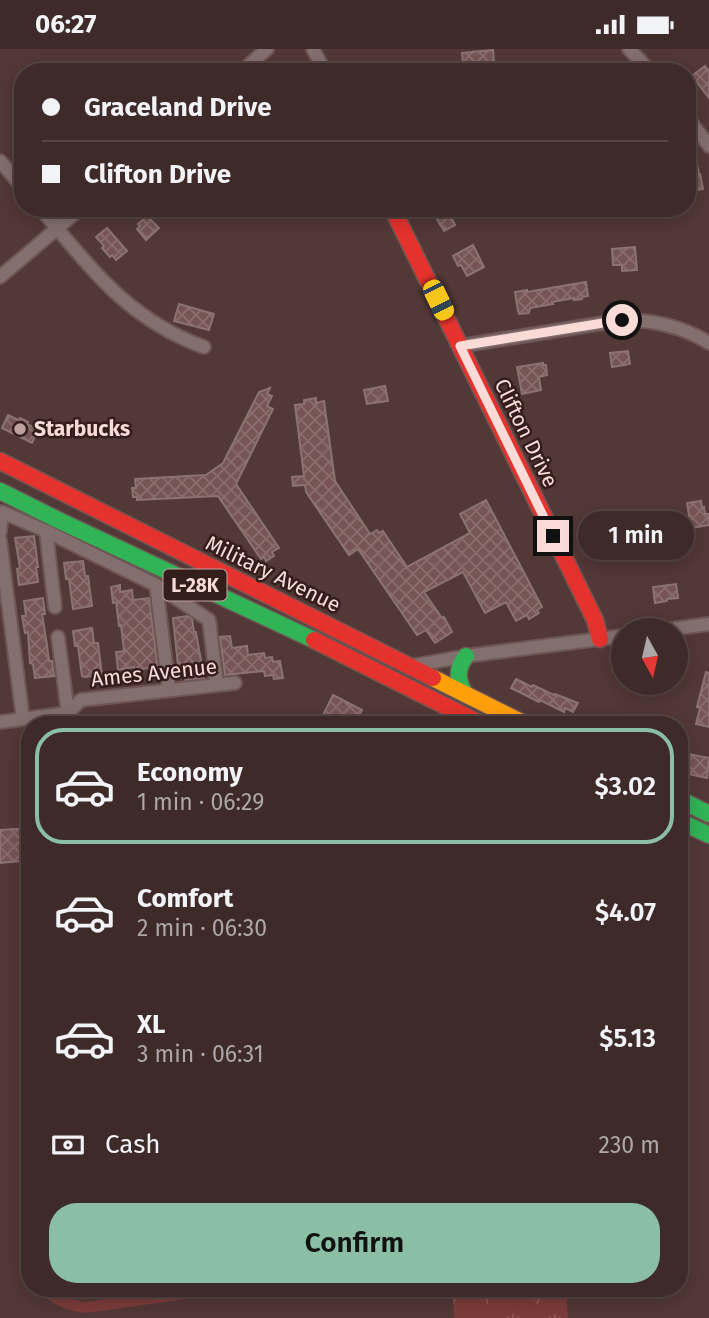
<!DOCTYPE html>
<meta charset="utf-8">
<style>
body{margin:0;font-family:"Fira Sans",sans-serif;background:#493635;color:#f1f3f6;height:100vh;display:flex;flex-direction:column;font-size:26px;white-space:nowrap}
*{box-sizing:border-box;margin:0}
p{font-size:23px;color:#ada7a8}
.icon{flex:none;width:38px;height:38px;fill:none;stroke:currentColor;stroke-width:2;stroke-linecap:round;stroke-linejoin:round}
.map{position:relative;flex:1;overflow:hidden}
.details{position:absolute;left:21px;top:667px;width:667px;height:581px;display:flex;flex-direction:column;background:#3e2a29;border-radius:28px;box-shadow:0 4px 18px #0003,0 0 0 2px #574646}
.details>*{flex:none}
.top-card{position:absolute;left:14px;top:14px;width:682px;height:154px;border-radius:28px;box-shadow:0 4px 18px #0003,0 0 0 2px #574646;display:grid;align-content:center;height:154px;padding:0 28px;background:#3e2a29}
.needle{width:46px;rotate:172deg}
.buttons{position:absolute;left:611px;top:569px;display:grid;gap:14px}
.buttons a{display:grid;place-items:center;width:77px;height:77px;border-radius:50%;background:#3e2a29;box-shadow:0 4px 18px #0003,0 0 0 2px #574646;font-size:35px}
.end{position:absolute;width:32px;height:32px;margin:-16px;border:9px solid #fadbd8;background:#111;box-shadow:0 0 0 4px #111}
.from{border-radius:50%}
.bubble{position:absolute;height:49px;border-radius:24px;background:#3e2a29;box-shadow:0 4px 18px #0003,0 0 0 2px #574646;font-size:23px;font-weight:600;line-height:49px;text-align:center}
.car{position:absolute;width:21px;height:42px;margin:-21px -10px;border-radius:9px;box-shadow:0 0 5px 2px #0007;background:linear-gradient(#f5c518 24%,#345 0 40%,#f5c518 0 76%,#345 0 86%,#f5c518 0)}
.top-card b{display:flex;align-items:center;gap:24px;height:66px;font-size:26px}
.top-card b+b{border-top:2px solid #574646}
.top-card i{width:18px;height:18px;background:#f1f3f6}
ul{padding:12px 0 0;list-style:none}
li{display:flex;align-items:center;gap:21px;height:116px;margin:0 14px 10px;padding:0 14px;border:4px solid transparent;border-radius:28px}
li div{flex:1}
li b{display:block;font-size:26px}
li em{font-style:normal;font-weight:600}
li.on{border-color:#8abfa5}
li>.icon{width:63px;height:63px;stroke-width:1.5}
.pay{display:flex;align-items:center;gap:18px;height:77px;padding:0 28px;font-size:26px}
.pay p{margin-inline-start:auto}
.primary-button{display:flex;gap:14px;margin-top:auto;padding:14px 28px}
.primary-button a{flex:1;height:80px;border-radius:28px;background:#8abfa5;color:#111;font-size:28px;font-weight:600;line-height:80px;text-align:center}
.status{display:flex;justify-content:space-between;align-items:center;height:49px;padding:0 35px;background:#3e2a29;direction:ltr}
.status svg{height:19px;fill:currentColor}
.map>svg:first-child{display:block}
</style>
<div class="status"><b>06:27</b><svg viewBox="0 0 49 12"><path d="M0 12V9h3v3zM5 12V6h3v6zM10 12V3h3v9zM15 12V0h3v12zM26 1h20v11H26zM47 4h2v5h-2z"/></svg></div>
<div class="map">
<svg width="709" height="1269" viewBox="0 0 709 1269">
<defs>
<pattern id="grass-tufts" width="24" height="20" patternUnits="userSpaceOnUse" patternTransform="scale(1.75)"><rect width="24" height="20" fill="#7b3c3a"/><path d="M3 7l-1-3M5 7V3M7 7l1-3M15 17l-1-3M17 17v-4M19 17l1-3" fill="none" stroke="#8f5856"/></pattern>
<pattern id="building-cross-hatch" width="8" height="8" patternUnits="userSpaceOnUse" patternTransform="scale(1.75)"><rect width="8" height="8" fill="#755"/><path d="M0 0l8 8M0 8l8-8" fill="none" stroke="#8b6d6d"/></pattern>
</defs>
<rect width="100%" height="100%" fill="#523837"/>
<!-- grass -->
<path fill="url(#grass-tufts)" d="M453 1239H566L568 1269H454Z"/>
<!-- pitch -->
<path fill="#7b3c3a" d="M36 1239H51L67 1249 85 1253 188 1239H252L237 1243 86 1264C66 1262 50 1255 36 1239Z
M459 1239H476L478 1269H460Z
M488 1239H505L507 1269H489Z
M516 1239H534L535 1267 518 1268Z"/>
<!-- building -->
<path fill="url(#building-cross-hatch)" stroke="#8a7372" stroke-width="2" d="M493 1 494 13 463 16 462 4Z
M705 17 709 22V49L692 27Z
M697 115 699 125H700L703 140 690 142 688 116Z
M430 159H447L455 176 444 182Z
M147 167 159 179 146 191 137 180 140 177 138 175Z
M107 179 127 202 116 211 112 206 110 208 102 199 104 197 96 188Z
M473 196 484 218 467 227 461 216 458 217 453 207Z
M635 198 637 221 622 222V216H613L612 200Z
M586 233 588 247 582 248V250L574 251V249L552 253 553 255 530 259 529 264 519 265 518 262 515 243 527 241V243Z
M179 255 214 265 209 281 174 272Z
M628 302 630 315 612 318 610 304Z
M543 314V316H546L547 326 539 328 541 341 522 345 517 318Z
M385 337 388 352 367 355 364 341Z
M270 339 267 345 272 347 267 357 273 360 236 435 279 499 272 503 274 507 266 512 264 508 261 510 218 447 137 451V448H133L132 439H136L135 430 206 426 223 414 259 343Z
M316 349V354L324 352 335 432 370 485 377 481 379 484 383 482 407 518 470 484 460 465 486 451 542 558 537 561 539 564 529 570 527 566 516 572 506 553 485 564 463 523 424 543 442 569 444 568 452 583 435 594 426 581 417 586 358 500 349 506 306 443 305 436 293 437 292 428 304 427 295 356 304 355V351Z
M8 366 18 371 20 369 28 373 27 375 38 381 32 394 2 379Z
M701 452 702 459 704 458 705 465H709V476L691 479 687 454Z
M34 487 38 518H36L38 533 19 536 17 520 20 519 15 489Z
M83 512 85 527H88L92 557 73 560 69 530H66L64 514Z
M676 535 678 549 667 550V552L655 554 653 538Z
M120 536V543L132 541 133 551 149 549 158 620 150 621 149 619 135 621 134 618 118 621 116 603 124 602 121 576 119 577 116 553 113 554 111 538Z
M43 549 45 565H42L47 596 49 612H52L54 627 35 629 33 615 30 614 28 583 25 584 22 567H26L24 552Z
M188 567 192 570 194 583H196L204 629 185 631 182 615 178 616 173 569Z
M92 579 94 594H98L102 626 84 628 82 627 78 597H75L73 582Z
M230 587 232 599 247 597 248 606 264 604 265 609 272 608 273 613 280 612 283 629 274 630 273 626 265 627 264 622 225 626 220 588Z
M706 623 709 624V678L696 675 700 659 697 658Z
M516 630 532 638 533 636 554 646 555 645 578 654 573 663 565 659 564 663 540 651 539 653 511 639Z
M333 646 362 661 355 676H318Z
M683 704 709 709 707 729 679 723V707L681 708Z
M30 779V811L0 814V781Z"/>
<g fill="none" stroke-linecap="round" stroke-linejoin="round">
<!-- street casing -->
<g stroke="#6d5655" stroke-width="16">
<path id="street" d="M313 0 325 23
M629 0 651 23
M241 23 267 0
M688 69 709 97
M0 112 23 139
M40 159C91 219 127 270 204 298
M0 228 81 159
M460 297 622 271C654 271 682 277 709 294
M46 482 55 558
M0 483 2 463 46 482 156 536 209 571 217 636
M0 491 23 670
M156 536 169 640
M665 581 709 575
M58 588 68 664
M411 617 466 607 623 587
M0 673 68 664 81 651 235 634"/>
</g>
<!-- fast casing -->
<g stroke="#6d5655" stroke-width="19">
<path id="fast" d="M0 442 56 470 314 591
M465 645C457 631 456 620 466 607
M679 750 709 765
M679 772 709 786"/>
</g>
<!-- slow casing -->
<g stroke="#6d5655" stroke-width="19">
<path id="slow" d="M433 629 527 676"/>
</g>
<!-- jam casing -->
<g stroke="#6d5655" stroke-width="19">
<path id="jam" d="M392 159 595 571 600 590
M0 412 433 629
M314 591 483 676"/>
</g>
<!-- street -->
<use href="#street" stroke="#836f6e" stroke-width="12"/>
<!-- fast -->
<use href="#fast" stroke="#30b455" stroke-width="16"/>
<!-- slow -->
<use href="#slow" stroke="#ff9f0a" stroke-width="16"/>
<!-- jam -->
<use href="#jam" stroke="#e5322d" stroke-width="16"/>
</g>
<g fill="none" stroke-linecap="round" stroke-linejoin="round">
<!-- route -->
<path stroke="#fadbd8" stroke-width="9" d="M553 487 460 297 622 271"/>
</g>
<!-- markers -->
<circle fill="#bfa2a0" stroke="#341e1c" stroke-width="2.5" cx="20" cy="380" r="7"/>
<g text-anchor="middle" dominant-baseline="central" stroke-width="5" stroke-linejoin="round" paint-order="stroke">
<!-- shield labels -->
<rect fill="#341e1c" stroke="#bfa2a0" stroke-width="2" x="163.5" y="520.5" width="63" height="31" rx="5"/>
<g font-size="19" font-weight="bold" fill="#fadbd8">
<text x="195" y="536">L-28K</text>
</g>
<!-- poi labels -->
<g font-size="21" font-weight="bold" fill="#fadbd8" stroke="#341e1c" text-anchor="start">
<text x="34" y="380">Starbucks</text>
</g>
<!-- street labels -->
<g font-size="21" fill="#fadbd8" stroke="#341e1c">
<text transform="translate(526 384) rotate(64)">Clifton Drive</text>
<text transform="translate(273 525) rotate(26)">Military Avenue</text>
<text transform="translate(154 624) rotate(-6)">Ames Avenue</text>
</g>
</g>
</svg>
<div class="buttons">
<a><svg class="needle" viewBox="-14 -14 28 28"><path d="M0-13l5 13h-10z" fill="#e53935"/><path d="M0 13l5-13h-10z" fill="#ada7a8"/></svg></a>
</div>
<i class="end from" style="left:622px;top:271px"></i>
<i class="end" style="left:553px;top:487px"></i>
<div class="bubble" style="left:578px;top:462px;width:116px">1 min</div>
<i class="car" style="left:438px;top:251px;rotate:154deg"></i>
<div class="top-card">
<b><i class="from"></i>Graceland Drive</b>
<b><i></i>Clifton Drive</b>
</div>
<section class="details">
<ul>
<li class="on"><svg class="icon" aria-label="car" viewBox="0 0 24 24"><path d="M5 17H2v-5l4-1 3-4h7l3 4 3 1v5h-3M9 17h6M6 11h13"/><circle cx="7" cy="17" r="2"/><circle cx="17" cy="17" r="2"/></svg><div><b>Economy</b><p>1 min · 06:29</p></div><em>$3.02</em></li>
<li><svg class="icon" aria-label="car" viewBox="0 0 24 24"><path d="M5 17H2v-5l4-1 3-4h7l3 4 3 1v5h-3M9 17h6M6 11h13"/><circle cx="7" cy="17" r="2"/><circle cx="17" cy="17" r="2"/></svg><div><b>Comfort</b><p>2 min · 06:30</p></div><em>$4.07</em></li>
<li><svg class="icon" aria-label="car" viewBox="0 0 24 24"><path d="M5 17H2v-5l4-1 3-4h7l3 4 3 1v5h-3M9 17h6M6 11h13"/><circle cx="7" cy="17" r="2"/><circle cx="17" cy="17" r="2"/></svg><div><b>XL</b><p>3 min · 06:31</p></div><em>$5.13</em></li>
</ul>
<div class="pay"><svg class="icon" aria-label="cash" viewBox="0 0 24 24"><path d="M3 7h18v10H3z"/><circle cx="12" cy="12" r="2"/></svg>Cash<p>230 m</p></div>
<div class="primary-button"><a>Confirm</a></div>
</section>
</div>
